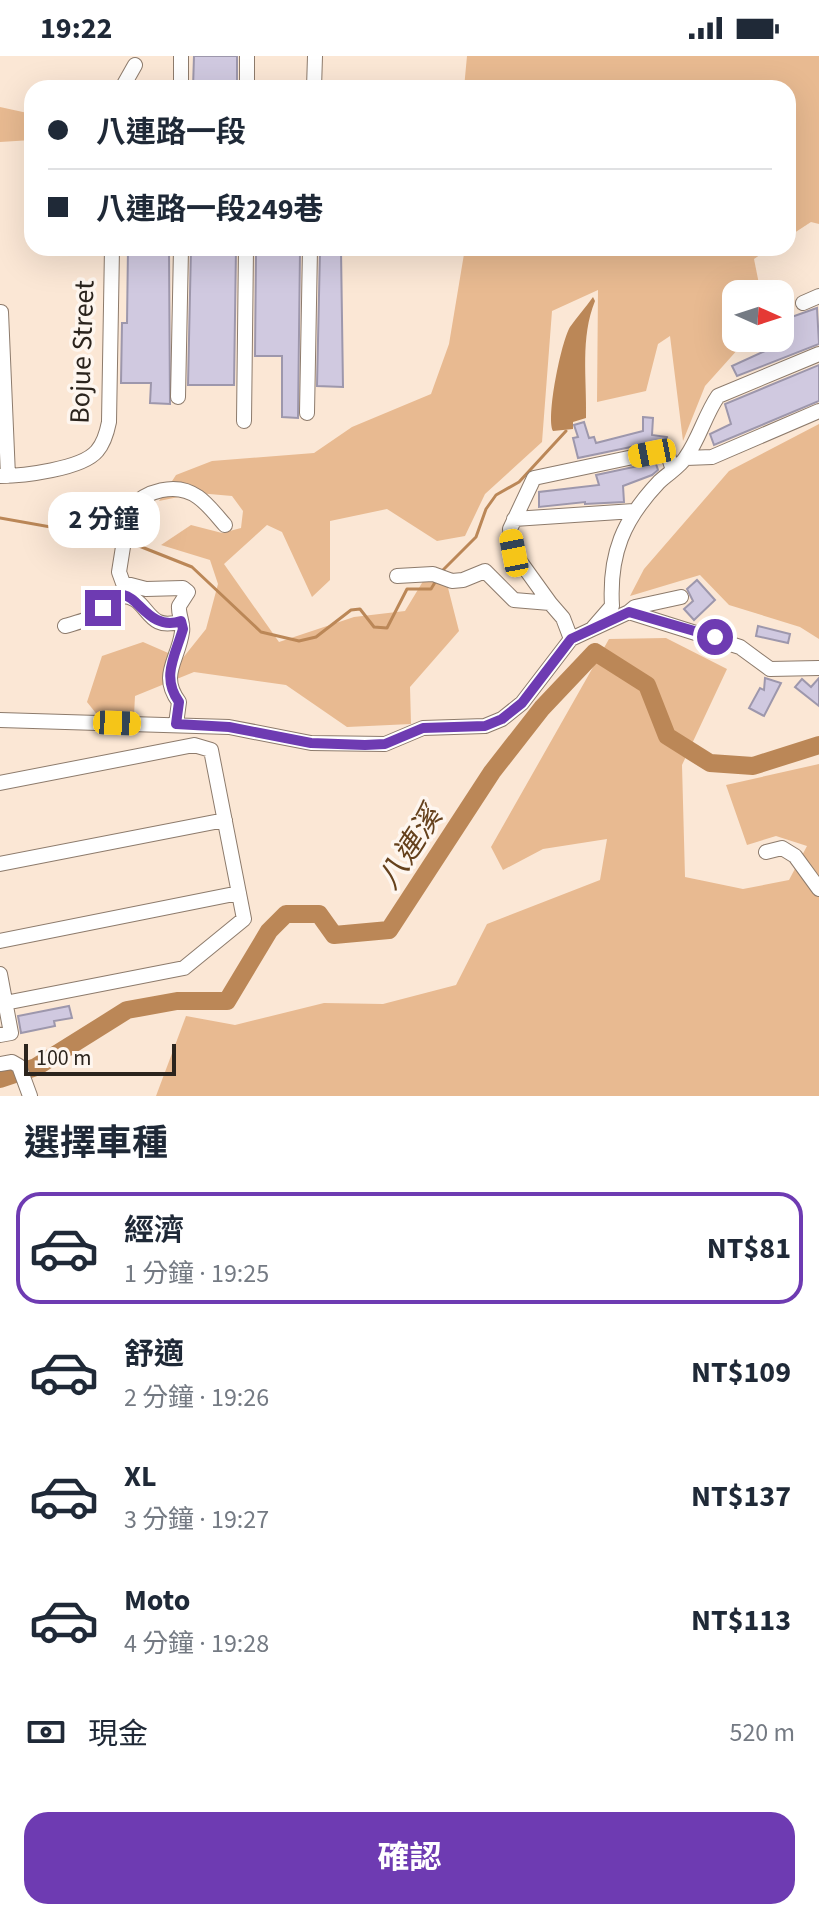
<!DOCTYPE html>
<html lang="zh-TW">
<meta charset="utf-8">
<style>
body{margin:0;font-family:"Source Sans 3","Noto Sans TC",sans-serif;background:#f2f2f3;color:#1f2937;height:100vh;display:flex;flex-direction:column;font-size:30px;white-space:nowrap}
*{box-sizing:border-box;margin:0}
p{font-size:26px;color:#747a83}
.icon{flex:none;width:44px;height:44px;fill:none;stroke:currentColor;stroke-width:2;stroke-linecap:round;stroke-linejoin:round}
.map{position:relative;height:1040px;overflow:hidden}
.drawer{display:flex;flex-direction:column;background:#fff;flex:1}
.drawer>*{flex:none}
.hud{position:absolute;left:24px;top:24px;width:772px;height:176px;border-radius:24px;box-shadow:0 8px 32px #0002;display:grid;align-content:center;height:176px;padding:0 24px;background:#fff}
.needle{width:52px;rotate:93deg}
.tools{position:absolute;left:722px;top:224px;display:grid;gap:16px}
.tools a{display:grid;place-items:center;width:72px;height:72px;border-radius:16px;background:#fff;box-shadow:0 8px 32px #0002;font-size:40px}
.scale{position:absolute;left:24px;bottom:20px;width:152px;box-sizing:border-box;padding-left:8px;border:4px solid #2b241d;border-top:0;font-size:22px;line-height:28px;white-space:nowrap;color:#2b241d;-webkit-text-stroke:6px #fef6ef;paint-order:stroke}
.end{position:absolute;width:36px;height:36px;margin:-18px;border:10px solid #6e3bb2;background:#fff;box-shadow:0 0 0 4px #fff}
.from{border-radius:50%}
.bubble{position:absolute;height:56px;border-radius:24px;background:#fff;box-shadow:0 8px 32px #0002;font-size:26px;font-weight:700;line-height:56px;text-align:center}
.car{position:absolute;width:24px;height:48px;margin:-24px -12px;border-radius:10px;box-shadow:0 0 6px 2px #0007;background:linear-gradient(#f5c518 24%,#345 0 40%,#f5c518 0 76%,#345 0 86%,#f5c518 0)}
.hud b{display:flex;align-items:center;gap:28px;height:76px;font-size:30px}
.hud b+b{border-top:2px solid #e0e1e3}
.hud i{width:20px;height:20px;background:#1f2937}
ul{padding:0;list-style:none}
li{display:flex;align-items:center;gap:24px;height:112px;margin:0 16px 12px;padding:0 8px;border:4px solid transparent;border-radius:24px}
li div{flex:1}
li b{display:block;font-size:30px}
li em{font-style:normal;font-weight:700}
li.selected{border-color:#6e3bb2}
li>.icon{width:72px;height:72px;stroke-width:1.5}
h2{padding:0 24px;font-size:36px;line-height:96px}
.pay{display:flex;align-items:center;gap:20px;height:88px;padding:0 24px;font-size:30px}
.pay p{margin-inline-start:auto}
.cta{display:flex;gap:16px;margin-top:auto;padding:16px 24px}
.cta a{flex:1;height:92px;border-radius:24px;background:#6e3bb2;color:#fff;font-size:32px;font-weight:700;line-height:92px;text-align:center}
.status{display:flex;justify-content:space-between;align-items:center;height:56px;padding:0 40px;background:#fff;direction:ltr}
.status svg{height:22px;fill:currentColor}
.map>svg:first-child{display:block}
</style>
<div class="status"><b>19:22</b><svg viewBox="0 0 49 12"><path d="M0 12V9h3v3zM5 12V6h3v6zM10 12V3h3v9zM15 12V0h3v12zM26 1h20v11H26zM47 4h2v5h-2z"/></svg></div>
<div class="map">
<svg width="819" height="1040" viewBox="0 0 819 1040">
<rect width="100%" height="100%" fill="#fbe7d5"/>
<!-- green -->
<path fill="#e8ba91" d="M467 0H819V168L811 166 788 181V32H464Z
M0 51 32 58V84L0 86Z
M465 192H770L754 203 761 238H736V282H748L705 330 683 385 670 280 658 288 646 335 597 346 598 234 552 255 542 386 485 438 465 480 437 485 387 453 330 465V524L312 541 282 476 267 469 224 508 279 586 354 561 405 555 425 522 446 524 459 575 410 631 411 668 347 671 286 629 194 616 135 640 134 659 99 661 87 646 102 600 143 586 182 603 206 573 218 528 210 504 161 489 191 469 222 477 241 472 243 455 232 440 198 437 159 445 176 419 212 405 314 397 352 371 431 338 449 288Z
M819 368V583L800 571 729 549 700 519 630 540 644 513 729 415Z
M666 582 727 613 682 709 685 821 743 833 789 824 807 790 776 780 747 789 726 729 819 708V1040H156L186 960 235 969 324 947 383 948 456 929 487 868 600 824 607 783 543 793 503 814 491 791 609 583Z"/>
<!-- water -->
<path fill="#bb8757" d="M593 241 595 245C580 282 587 322 586 362L573 366V373L553 375C546 361 561 286 570 271 577 261 586 251 593 241Z"/>
<g fill="none" stroke-linecap="round" stroke-linejoin="round">
<!-- stream -->
<path stroke="#bb8757" stroke-width="3" d="M0 462 118 483
M129 486 192 511 261 576 299 585 316 581 351 554 360 553 374 571 387 572 407 533H431L437 523
M441 516 476 481 486 453 496 439 519 426 566 375"/>
<!-- river -->
<path stroke="#bb8757" stroke-width="18" d="M0 1023 36 1011 127 954 177 945H227L269 875 286 858H319L334 879 389 874 492 716 542 652 595 596 647 629 667 680 710 707 753 710 819 689"/>
</g>
<!-- building -->
<path fill="#d0c9e0" stroke="#9d97ac" stroke-width="2" d="M194 0H237V32H193Z
M128 192H169L170 348 150 347 151 327H121L122 267H127Z
M191 192H236L234 329H188Z
M320 194H341L343 331 317 330Z
M256 196H300L298 362 282 361V300H255Z
M817 252 819 288 737 320 732 310 787 285 780 265Z
M819 309V345L714 389 710 378 731 368 725 348Z
M643 361 653 362 652 379 667 381 666 389 650 387 578 402 573 382 578 381 574 369 584 366 589 382 594 381 596 387 643 375Z
M652 407 656 408 658 414 652 419 623 430 624 446 585 448V446L539 451V436L599 429 596 419Z
M697 524 715 544 694 564 684 553 693 545 687 533Z
M758 570 790 578 788 587 756 580Z
M765 622 781 627 764 660 749 652 760 632 764 634Z
M819 622V650L795 631 802 623 811 631Z
M69 950 72 962 54 965 55 970 21 977 18 960Z"/>
<g fill="none" stroke-linecap="round" stroke-linejoin="round">
<!-- minor casing -->
<g stroke="#8d7b6c" stroke-width="16">
<path id="minor" d="M122 32 135 9
M181 32V0
M247 32V0
M314 32 315 0
M803 247 819 240
M1 256 8 420
M178 341 181 192
M307 357 310 192
M244 365 246 192
M686 402 712 401 819 355
M0 420C23 420 82 413 97 395 104 387 107 376 109 366L112 192
M514 463 634 455
M397 520 433 518 452 525 463 524 485 515 514 544 550 547 563 562 571 583
M550 547 514 497 510 473 534 422 652 397 668 399 673 414
M629 556 635 551 681 541
M65 570C78 566 91 564 101 554 108 548 110 540 121 540 150 539 144 578 181 565
M592 573 612 550C609 498 623 464 659 426 667 418 680 411 686 401 699 383 705 359 718 340L819 298
M0 664 229 671 311 687 385 688 423 672 485 670 502 663 522 647 571 583 629 556 740 591 770 613 819 612
M176 668 179 646C159 619 178 605 182 576 184 568 178 559 179 550L188 536 183 532 146 533 123 527 119 516 129 453C145 435 176 425 198 441 208 448 217 460 225 469
M0 727 194 689 211 694 244 863 184 912 5 947
M766 796 782 792 795 800 819 833
M0 808 225 764
M0 885 239 837
M0 918 11 977 0 979
M0 1008 12 1006 19 1010 30 1040"/>
</g>
<!-- minor -->
<use href="#minor" stroke="#fff" stroke-width="14"/>
</g>
<g fill="none" stroke-linecap="round" stroke-linejoin="round">
<!-- route -->
<path stroke="#6e3bb2" stroke-width="10" d="M103 552C134 511 139 579 181 565L183 573C175 600 161 621 179 646L176 668 229 671 311 687 365 689 385 688 423 672 485 670 502 663 522 647 571 583 629 556 715 581"/>
</g>
<g text-anchor="middle" dominant-baseline="central" stroke-width="7" stroke-linejoin="round" paint-order="stroke">
<!-- street labels -->
<g font-size="28" fill="#2b241d" stroke="#fef6ef">
<text transform="translate(82 296) rotate(-88)">Bojue Street</text>
</g>
<!-- water labels -->
<g font-size="30" font-style="italic" fill="#65411c" stroke="#fef6ef">
<text transform="translate(410 792) rotate(-57)">八連溪</text>
</g>
</g>
</svg>
<div class="tools">
<a><svg class="needle" viewBox="-14 -14 28 28"><path d="M0-13l5 13h-10z" fill="#e53935"/><path d="M0 13l5-13h-10z" fill="#747a83"/></svg></a>
</div>
<div class="scale">100 m</div>
<i class="end from" style="left:715px;top:581px"></i>
<i class="end" style="left:103px;top:552px"></i>
<div class="bubble" style="left:48px;top:436px;width:112px">2 分鐘</div>
<i class="car" style="left:652px;top:397px;rotate:259deg"></i>
<i class="car" style="left:514px;top:497px;rotate:349deg"></i>
<i class="car" style="left:117px;top:667px;rotate:92deg"></i>
<div class="hud">
<b><i class="from"></i>八連路一段</b>
<b><i></i>八連路一段249巷</b>
</div>
</div>
<section class="drawer">
<h2>選擇車種</h2>
<ul>
<li class="selected"><svg class="icon" aria-label="car" viewBox="0 0 24 24"><path d="M5 17H2v-5l4-1 3-4h7l3 4 3 1v5h-3M9 17h6M6 11h13"/><circle cx="7" cy="17" r="2"/><circle cx="17" cy="17" r="2"/></svg><div><b>經濟</b><p>1 分鐘 · 19:25</p></div><em>NT$81</em></li>
<li><svg class="icon" aria-label="car" viewBox="0 0 24 24"><path d="M5 17H2v-5l4-1 3-4h7l3 4 3 1v5h-3M9 17h6M6 11h13"/><circle cx="7" cy="17" r="2"/><circle cx="17" cy="17" r="2"/></svg><div><b>舒適</b><p>2 分鐘 · 19:26</p></div><em>NT$109</em></li>
<li><svg class="icon" aria-label="car" viewBox="0 0 24 24"><path d="M5 17H2v-5l4-1 3-4h7l3 4 3 1v5h-3M9 17h6M6 11h13"/><circle cx="7" cy="17" r="2"/><circle cx="17" cy="17" r="2"/></svg><div><b>XL</b><p>3 分鐘 · 19:27</p></div><em>NT$137</em></li>
<li><svg class="icon" aria-label="car" viewBox="0 0 24 24"><path d="M5 17H2v-5l4-1 3-4h7l3 4 3 1v5h-3M9 17h6M6 11h13"/><circle cx="7" cy="17" r="2"/><circle cx="17" cy="17" r="2"/></svg><div><b>Moto</b><p>4 分鐘 · 19:28</p></div><em>NT$113</em></li>
</ul>
<div class="pay"><svg class="icon" aria-label="cash" viewBox="0 0 24 24"><path d="M3 7h18v10H3z"/><circle cx="12" cy="12" r="2"/></svg>現金<p>520 m</p></div>
<div class="cta"><a>確認</a></div>
</section>
